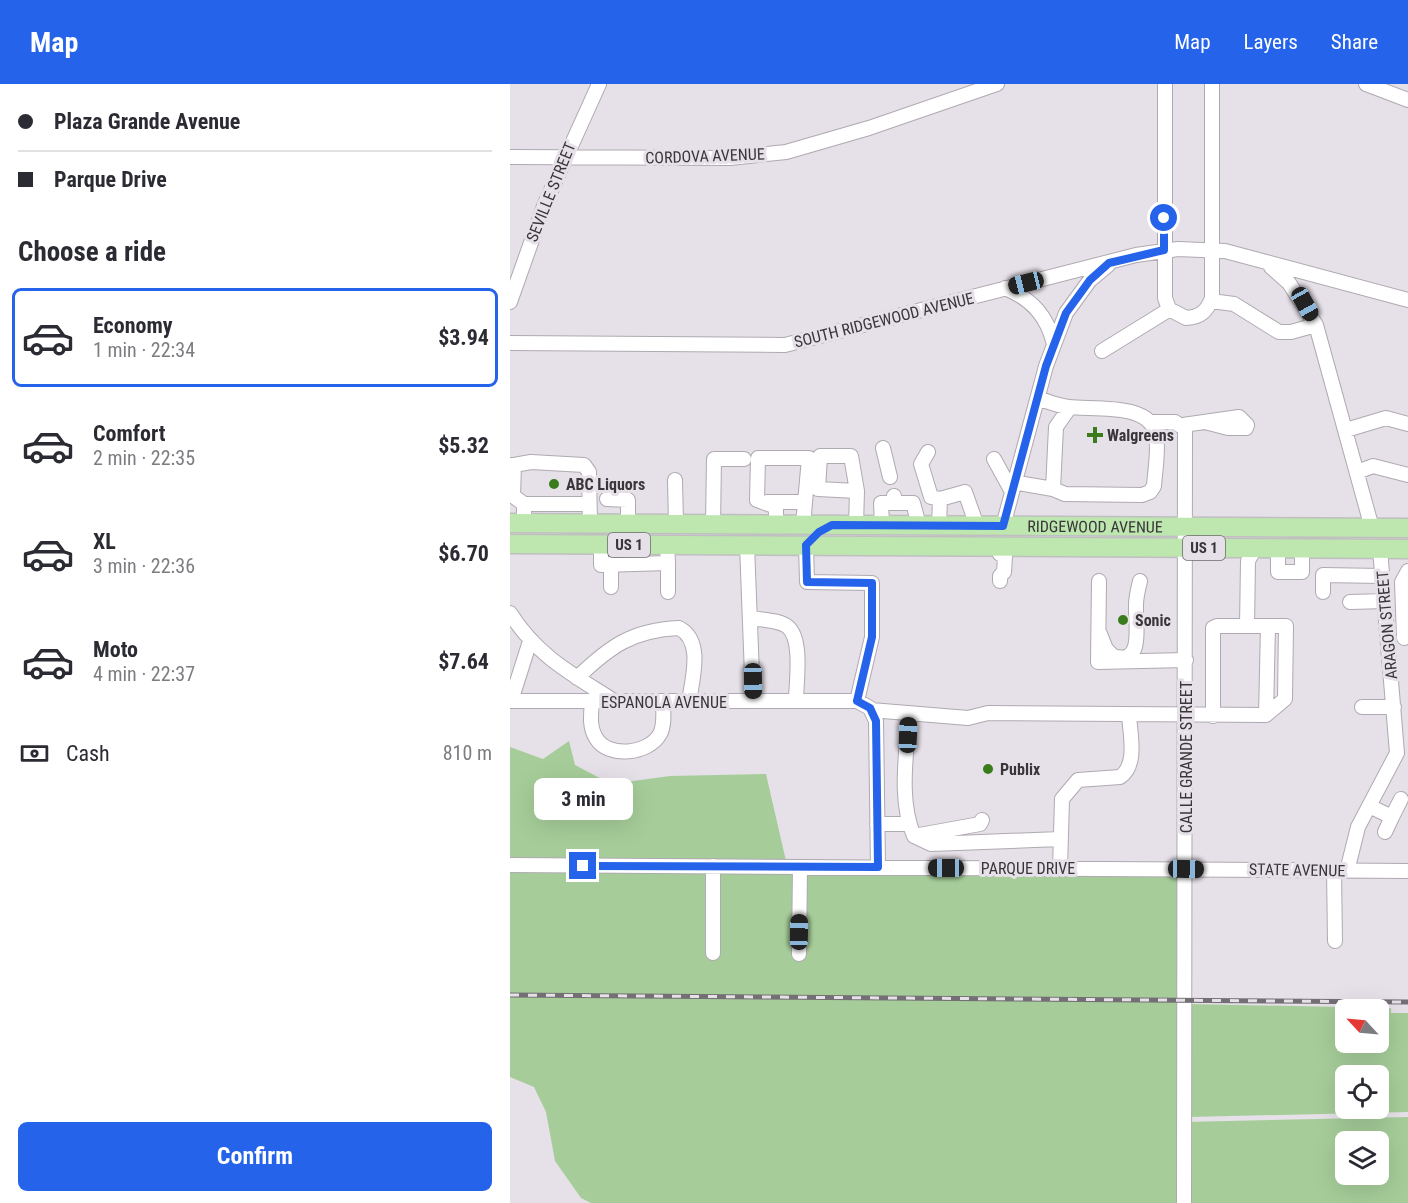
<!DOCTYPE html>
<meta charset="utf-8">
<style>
body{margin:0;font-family:"Roboto Condensed",sans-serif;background:#f7f7f7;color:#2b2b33;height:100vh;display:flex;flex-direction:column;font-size:22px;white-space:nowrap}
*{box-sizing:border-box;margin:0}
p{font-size:20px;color:#7c7c81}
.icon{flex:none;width:33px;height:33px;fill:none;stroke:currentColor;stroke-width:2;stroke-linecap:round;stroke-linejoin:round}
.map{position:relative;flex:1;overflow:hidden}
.panel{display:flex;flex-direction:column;background:#fff;width:510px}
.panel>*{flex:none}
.guide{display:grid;align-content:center;height:132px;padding:0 18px;background:#fff}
.needle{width:39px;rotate:296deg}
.fabs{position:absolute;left:825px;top:915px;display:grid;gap:12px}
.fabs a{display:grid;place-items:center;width:54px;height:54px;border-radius:9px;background:#fff;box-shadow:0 6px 24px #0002;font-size:30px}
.end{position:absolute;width:27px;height:27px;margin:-14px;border:8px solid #2563eb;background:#fff;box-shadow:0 0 0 3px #fff}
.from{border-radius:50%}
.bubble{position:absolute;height:42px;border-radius:9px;background:#fff;box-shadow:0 6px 24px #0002;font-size:20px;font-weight:700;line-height:42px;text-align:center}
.car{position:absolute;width:18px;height:36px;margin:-18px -9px;border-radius:8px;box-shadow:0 0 4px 2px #0007;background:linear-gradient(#222 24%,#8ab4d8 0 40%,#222 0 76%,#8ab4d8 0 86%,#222 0)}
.guide b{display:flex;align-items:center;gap:21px;height:57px;font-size:22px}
.guide b+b{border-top:2px solid #e1e1e2}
.guide i{width:15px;height:15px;background:#2b2b33}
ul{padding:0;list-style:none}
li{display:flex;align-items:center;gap:18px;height:99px;margin:0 12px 9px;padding:0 6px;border:3px solid transparent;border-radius:9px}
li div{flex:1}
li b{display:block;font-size:22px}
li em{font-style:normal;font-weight:700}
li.on{border-color:#2563eb}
li>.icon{width:54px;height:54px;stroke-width:1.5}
h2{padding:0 18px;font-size:27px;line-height:72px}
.pay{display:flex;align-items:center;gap:15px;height:66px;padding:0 18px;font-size:22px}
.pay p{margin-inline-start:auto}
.primary-button{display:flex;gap:12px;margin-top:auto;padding:12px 18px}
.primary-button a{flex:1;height:69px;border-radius:9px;background:#2563eb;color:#fff;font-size:24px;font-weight:700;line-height:69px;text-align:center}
header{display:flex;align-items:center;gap:36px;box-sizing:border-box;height:84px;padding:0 30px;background:#2563eb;color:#fff}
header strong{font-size:28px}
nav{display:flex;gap:33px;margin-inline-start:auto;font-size:21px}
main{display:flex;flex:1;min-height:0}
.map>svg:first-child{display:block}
</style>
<header>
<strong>Map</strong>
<nav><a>Map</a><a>Layers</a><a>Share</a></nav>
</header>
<main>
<section class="panel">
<div class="guide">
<b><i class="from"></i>Plaza Grande Avenue</b>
<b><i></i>Parque Drive</b>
</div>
<h2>Choose a ride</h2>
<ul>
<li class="on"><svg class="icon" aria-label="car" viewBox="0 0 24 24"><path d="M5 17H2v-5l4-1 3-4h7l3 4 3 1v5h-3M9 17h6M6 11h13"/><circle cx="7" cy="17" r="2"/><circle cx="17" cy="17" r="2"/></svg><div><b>Economy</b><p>1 min · 22:34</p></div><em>$3.94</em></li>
<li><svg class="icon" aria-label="car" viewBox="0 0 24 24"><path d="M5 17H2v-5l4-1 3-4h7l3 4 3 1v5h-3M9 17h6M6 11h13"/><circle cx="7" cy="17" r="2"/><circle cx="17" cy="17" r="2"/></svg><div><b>Comfort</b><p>2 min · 22:35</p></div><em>$5.32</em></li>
<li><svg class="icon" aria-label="car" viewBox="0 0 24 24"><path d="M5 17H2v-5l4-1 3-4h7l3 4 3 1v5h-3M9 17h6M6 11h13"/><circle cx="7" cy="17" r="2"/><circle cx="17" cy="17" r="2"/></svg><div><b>XL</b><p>3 min · 22:36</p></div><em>$6.70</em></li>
<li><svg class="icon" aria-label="car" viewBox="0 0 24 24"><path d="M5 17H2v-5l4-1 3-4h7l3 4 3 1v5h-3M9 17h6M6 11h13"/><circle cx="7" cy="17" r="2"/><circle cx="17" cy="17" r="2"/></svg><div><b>Moto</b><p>4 min · 22:37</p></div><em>$7.64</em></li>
</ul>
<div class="pay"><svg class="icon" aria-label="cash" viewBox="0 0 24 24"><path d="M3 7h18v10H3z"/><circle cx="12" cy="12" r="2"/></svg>Cash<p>810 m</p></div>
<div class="primary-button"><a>Confirm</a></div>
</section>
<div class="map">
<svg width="898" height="1119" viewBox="0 0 898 1119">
<rect width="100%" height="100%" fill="#e6e0e8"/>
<!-- green -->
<path fill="#a6cd99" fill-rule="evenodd" d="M59 657 65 681 101 700 160 692 256 690 276 777 0 775V663L33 675Z
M0 786 667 790 670 844 667 910 668 1119H81L71 1114 45 1077 36 1028 24 1003 0 993Z
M679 920 881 924V929H898V1028L680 1033ZM836 926H868V958H836ZM836 992H868V1024H836Z
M898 1033V1119H674V1038ZM836 1058H868V1090H836Z"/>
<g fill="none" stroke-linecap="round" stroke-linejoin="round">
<!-- minor casing -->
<g stroke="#afa9b1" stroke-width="16">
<path id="minor" d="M655 0V214L659 225 676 234C691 233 697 227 702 214V0
M856 0 898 16
M0 73 220 74 276 68 359 44 487 0
M761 183 779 199 806 241 862 444
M495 204C522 215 537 232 544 260
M701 217 724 220 769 248H781L806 241
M0 218 34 122 89 0
M0 259 275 261 626 171 668 165 715 167 898 216
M592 267 660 225
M640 338H665L675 345 674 1119
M673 341 729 333 737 341 736 344H718L695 338
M836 346 876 334 898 340
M373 364 380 393
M418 368 411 380 421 413 430 415
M484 375 501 406
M0 381H4L3 412 14 420V439
M4 381 21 378 74 381 79 388 80 440
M847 388 863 382 898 391
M165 396 166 440
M503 398 543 405 555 410 632 411 640 408 644 402C645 386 649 367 646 351 641 318 583 326 559 323 549 322 538 318 528 314
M543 405 546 343 560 323
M97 415 118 416V440
M257 418H294
M383 419H403L409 441
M14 420H79
M203 440 204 375H234
M266 441V423L247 416 248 374H299L293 441
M346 441 347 407 308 405 310 372H341L347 407
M372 441 371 419H383L384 412
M429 441 430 415 455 408 467 442
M493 442 536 282 556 229 580 196 598 181
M91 460V481L158 479 157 461
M237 461 243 617
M296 461 297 498 362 499V553L347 617
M489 461 490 470 495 473 494 488 490 492V497
M768 464V488H792V464
M589 497 588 578 676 576
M101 503V480
M158 508V479
M813 508V491L872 492
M840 518 875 517
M0 529C27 572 62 590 104 617
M241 534C252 536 270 536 278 543 293 556 286 599 286 617
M737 542 738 477 745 464
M590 550 596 565 603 572C635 582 625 540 626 521 626 513 628 505 630 497
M894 554 892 498 898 487
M67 594C99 563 122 546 169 544 194 557 182 595 179 618
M0 617H347L360 624 366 637 368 783
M1 617 20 557
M82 618C81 630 79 643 86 654 98 675 139 670 150 650 155 641 153 627 153 618
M852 623H884
M361 626 458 634 478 629 756 631 775 615 776 542H707L703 544V632
M399 629C397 668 388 716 404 752L421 760 550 755
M756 631 758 542
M859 722 882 733 891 715
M367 740H399
M875 748 882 733
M404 752 470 740 472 736
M0 781 898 787
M550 785 552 715 568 696 610 693C628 681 620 650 619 631
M824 787 825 857
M837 787 848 743 887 669 870 465
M203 869V782
M289 870 290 783"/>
</g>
<!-- major casing -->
<g stroke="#bfbfc0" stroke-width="21">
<g id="major">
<path id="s1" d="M0 439 898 444"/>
<path d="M0 460 898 465"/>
</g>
</g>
<!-- minor -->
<use href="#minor" stroke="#fff" stroke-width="14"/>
<!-- major -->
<use href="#major" stroke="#bee6af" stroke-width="18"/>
<!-- rail casing -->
<g stroke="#736f74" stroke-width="5">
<path id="rail" d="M0 911 898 918"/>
</g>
<!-- rail -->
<use href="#rail" stroke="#e6e0e8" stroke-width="3" stroke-dasharray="9" stroke-linecap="butt"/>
</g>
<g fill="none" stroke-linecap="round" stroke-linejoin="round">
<!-- route -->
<path stroke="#2563eb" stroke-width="8" d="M73 782 368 783 366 637 360 624 347 617 362 553V499L297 498 296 461 309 448 322 441 493 442 536 282 556 229 580 196 599 179 654 166V134"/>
</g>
<!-- markers -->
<g fill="#3a7c1c" stroke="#e6e0e8" stroke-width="2">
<path d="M582 342h6v6h6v6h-6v6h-6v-6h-6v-6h6z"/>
<circle cx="44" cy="400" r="6"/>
<circle cx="613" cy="536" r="6"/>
<circle cx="478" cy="685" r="6"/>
</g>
<g text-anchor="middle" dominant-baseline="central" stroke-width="6" stroke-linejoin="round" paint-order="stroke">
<!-- shield labels -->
<g fill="#e6e0e8" stroke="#6c696e" stroke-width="1.5">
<rect x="98" y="449" width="42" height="24" rx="4.5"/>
<rect x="673" y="452" width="42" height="24" rx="4.5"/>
</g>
<g font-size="15" font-weight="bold" fill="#383639">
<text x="119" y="461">US 1</text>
<text x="694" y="464">US 1</text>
</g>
<!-- street labels -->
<g font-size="16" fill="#383639" stroke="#e6e0e8">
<text transform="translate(195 72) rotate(-2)">CORDOVA AVENUE</text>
<text transform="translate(41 108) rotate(-68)">SEVILLE STREET</text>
<text transform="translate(374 236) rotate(-14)">SOUTH RIDGEWOOD AVENUE</text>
<text stroke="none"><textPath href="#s1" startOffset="585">RIDGEWOOD AVENUE</textPath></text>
<text transform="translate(877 541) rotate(-95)">ARAGON STREET</text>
<text x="154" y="618">ESPANOLA AVENUE</text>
<text transform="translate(676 673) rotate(-90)">CALLE GRANDE STREET</text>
<text x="518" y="784">PARQUE DRIVE</text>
<text transform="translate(787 786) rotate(1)">STATE AVENUE</text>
</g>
<!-- poi labels -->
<g font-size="16" font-weight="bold" fill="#383639" stroke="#e6e0e8" text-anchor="start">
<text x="597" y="351">Walgreens</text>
<text x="56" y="400">ABC Liquors</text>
<text x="625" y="536">Sonic</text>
<text x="490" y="685">Publix</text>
</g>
</g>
</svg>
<div class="fabs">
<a><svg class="needle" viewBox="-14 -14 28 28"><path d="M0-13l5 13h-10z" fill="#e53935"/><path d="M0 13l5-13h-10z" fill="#7c7c81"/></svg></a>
<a><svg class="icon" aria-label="locate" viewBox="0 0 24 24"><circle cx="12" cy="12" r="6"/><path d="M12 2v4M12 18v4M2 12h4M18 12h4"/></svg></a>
<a><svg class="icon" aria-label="layers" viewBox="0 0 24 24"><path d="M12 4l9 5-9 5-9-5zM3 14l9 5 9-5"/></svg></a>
</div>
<i class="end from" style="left:654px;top:134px"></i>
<i class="end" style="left:73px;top:782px"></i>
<div class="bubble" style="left:24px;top:694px;width:99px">3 min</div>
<i class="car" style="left:516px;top:199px;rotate:256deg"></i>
<i class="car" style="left:795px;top:220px;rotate:151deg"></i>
<i class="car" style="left:243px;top:597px;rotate:179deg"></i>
<i class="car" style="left:398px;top:651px;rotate:2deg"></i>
<i class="car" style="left:436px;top:784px;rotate:270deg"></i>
<i class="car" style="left:676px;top:785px;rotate:91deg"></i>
<i class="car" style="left:289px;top:848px;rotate:1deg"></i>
</div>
</main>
